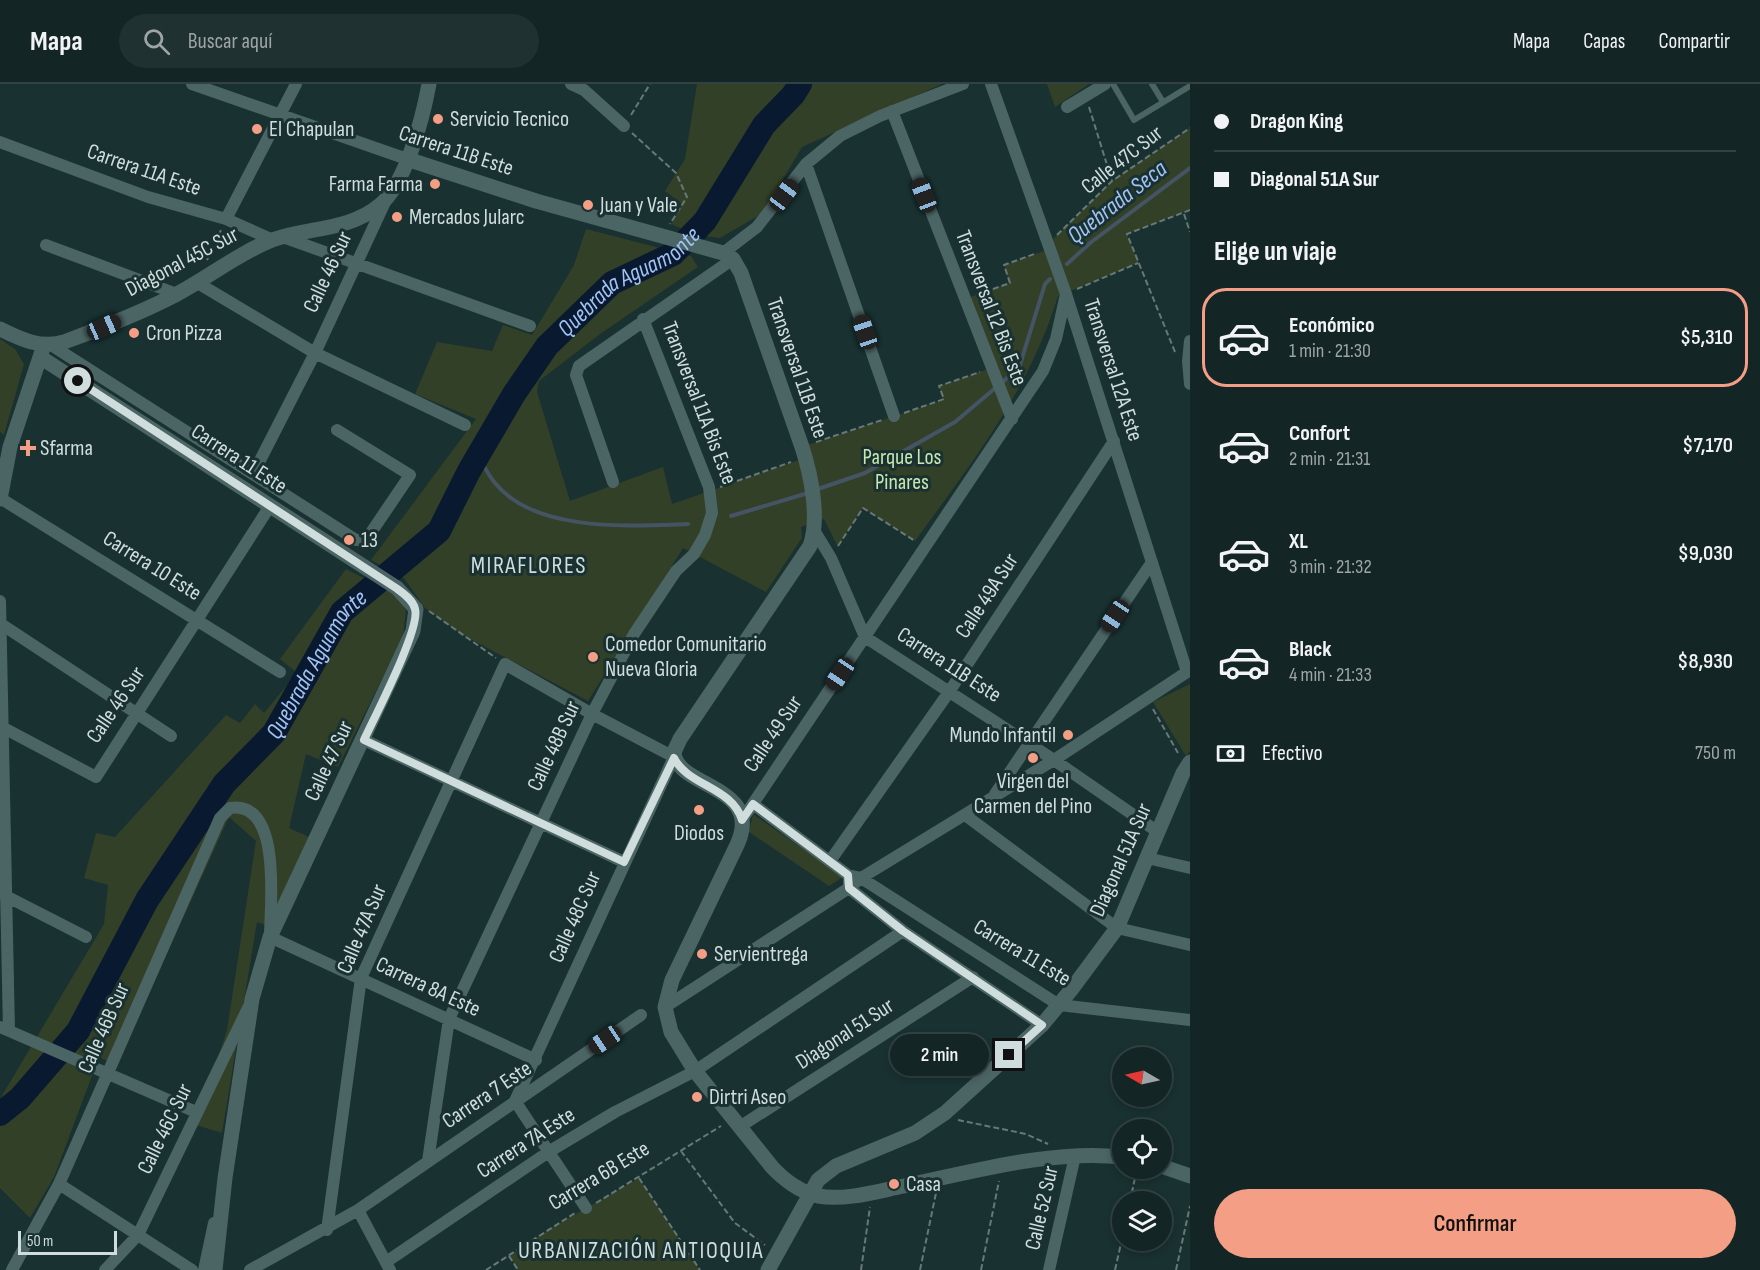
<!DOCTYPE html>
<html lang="es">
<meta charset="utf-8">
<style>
body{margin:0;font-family:"Sofia Sans Condensed",sans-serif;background:#203132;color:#f1f3f6;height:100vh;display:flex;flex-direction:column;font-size:22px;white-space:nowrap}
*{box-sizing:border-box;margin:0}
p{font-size:20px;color:#9da5a7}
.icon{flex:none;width:33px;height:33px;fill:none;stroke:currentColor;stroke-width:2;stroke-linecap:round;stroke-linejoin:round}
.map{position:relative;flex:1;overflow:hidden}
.sheet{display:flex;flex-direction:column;background:#132525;width:570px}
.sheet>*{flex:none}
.top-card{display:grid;align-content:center;height:132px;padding:0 24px;background:#132525}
.needle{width:39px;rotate:279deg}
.tools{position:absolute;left:1112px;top:963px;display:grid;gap:12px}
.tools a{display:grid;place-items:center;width:60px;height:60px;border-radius:50%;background:#132525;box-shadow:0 3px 9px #0003,0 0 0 2px #324242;font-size:30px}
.scale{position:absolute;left:18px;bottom:15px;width:99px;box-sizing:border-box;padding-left:6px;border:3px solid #cfdddc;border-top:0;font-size:16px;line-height:21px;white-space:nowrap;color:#cfdddc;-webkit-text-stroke:4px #193131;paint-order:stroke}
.end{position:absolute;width:27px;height:27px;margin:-14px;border:8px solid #cfdddc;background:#111;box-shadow:0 0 0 3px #111}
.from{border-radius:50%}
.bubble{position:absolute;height:42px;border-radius:21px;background:#132525;box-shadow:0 3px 9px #0003,0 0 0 2px #324242;font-size:20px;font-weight:600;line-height:42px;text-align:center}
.car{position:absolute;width:18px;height:36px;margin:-18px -9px;border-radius:8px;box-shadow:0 0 4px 2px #0007;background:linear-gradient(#222 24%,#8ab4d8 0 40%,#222 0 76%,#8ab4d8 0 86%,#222 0)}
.top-card b{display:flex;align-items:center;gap:21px;height:57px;font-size:22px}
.top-card b+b{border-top:2px solid #324242}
.top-card i{width:15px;height:15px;background:#f1f3f6}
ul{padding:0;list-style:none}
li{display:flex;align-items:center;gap:18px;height:99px;margin:0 12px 9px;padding:0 12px;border:3px solid transparent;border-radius:24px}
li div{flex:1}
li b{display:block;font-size:22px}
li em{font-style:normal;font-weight:600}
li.current{border-color:#f49e86}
li>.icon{width:54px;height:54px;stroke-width:1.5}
h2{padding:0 24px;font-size:27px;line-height:72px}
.pay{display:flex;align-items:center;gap:15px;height:66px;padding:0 24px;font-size:22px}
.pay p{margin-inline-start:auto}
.button{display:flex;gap:12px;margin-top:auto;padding:12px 24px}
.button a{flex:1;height:69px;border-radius:36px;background:#f49e86;color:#111;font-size:24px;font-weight:600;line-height:69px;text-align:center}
header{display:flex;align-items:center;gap:36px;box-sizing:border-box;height:84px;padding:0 30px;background:#132525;border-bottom:2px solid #324242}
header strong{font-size:28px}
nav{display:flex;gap:33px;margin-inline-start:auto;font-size:21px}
.search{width:420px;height:54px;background:#203132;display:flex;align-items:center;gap:15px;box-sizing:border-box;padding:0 21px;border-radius:33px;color:#9da5a7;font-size:22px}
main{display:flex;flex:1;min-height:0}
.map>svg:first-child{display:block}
</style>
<header>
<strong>Mapa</strong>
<div class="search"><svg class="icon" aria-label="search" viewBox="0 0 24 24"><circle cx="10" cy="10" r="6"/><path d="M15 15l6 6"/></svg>Buscar aquí</div>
<nav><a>Mapa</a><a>Capas</a><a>Compartir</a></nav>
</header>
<main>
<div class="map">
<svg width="1190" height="1186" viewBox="0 0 1190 1186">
<rect width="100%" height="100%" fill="#193131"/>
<!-- green -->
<path fill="#334028" d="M697 0H942L802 63 763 129 720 154 697 151 671 140 682 120 665 107 685 75Z
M1047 0H1089L1055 23Z
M1190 44V126L1127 150 1139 179 1058 212C1029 307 972 378 915 457L863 424 838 463 824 435 801 443 802 454 766 508 683 464 588 617 459 549 424 523 404 494 371 476 476 335 415 310 437 258 492 267 503 241 532 251 574 181 586 145 691 172 698 183 600 250 539 297 537 308 570 417 663 383 672 420 805 374 802 363 943 316 939 302 991 284 965 215 1009 199 1004 181 1050 165 1048 160 1112 97Z
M0 255 15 265 24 280 4 351 0 348Z
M346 485 397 511 406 526 403 553 338 683 306 670 289 744 309 753 268 842 257 838 222 1049 196 1041 227 946 256 757 229 733 116 981 99 973 54 1093 30 1134 0 1104V1015L104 840 108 801 84 794 96 749 115 753 226 631 240 639 255 620 264 629 297 589 280 575Z
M1190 600V667L1186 672 1153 618Z
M753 730 843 793 829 802 749 748Z
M639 1094 700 1186H518L509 1172 553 1143Z"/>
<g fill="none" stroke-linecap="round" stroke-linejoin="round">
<!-- stream -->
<path stroke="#445464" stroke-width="4" d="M1067 180 1090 159 1190 84
M478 371C483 380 488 391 495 399 536 449 630 442 688 440
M815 406 865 389 955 338 1019 284 1045 200 1050 195
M731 432 808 409"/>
<!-- river -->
<path stroke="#091930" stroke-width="24" id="s1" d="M0 1030 20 1014 78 947 147 816 224 700 274 649 342 528 439 447 469 387 514 310 547 262 612 199 673 170 705 137 764 41 793 11 800 0"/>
<!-- path -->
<path stroke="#657978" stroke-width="2" stroke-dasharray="6 3" stroke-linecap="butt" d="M1089 23 1112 97
M631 31 650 0
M632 49 676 89 687 113 670 140
M1184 130 1190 148
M1057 151 1112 97 1190 44
M207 176 221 146
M1077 205 1138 179
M976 211 1010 199 1004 181 1037 169
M1175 268 1127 150 1190 126
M904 329 944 315 939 302 980 288
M816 358 882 336
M720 403 791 378
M838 462 863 424 915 457
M429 527 496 574
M1153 625 1178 669
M958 1036 1026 1050 1048 1060
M681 1067 735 1139 765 1161
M639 1094 700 1186
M1130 1118 1137 1084
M596 1119 721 1042
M509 1172 518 1186
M486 1186 575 1129
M861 1186 870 1123
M920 1186 936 1109
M981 1186 999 1097
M1115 1186 1122 1155
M1176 1186 1190 1122"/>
<!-- lane -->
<path stroke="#4b6464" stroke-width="6" d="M1113 0 1134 36 1190 2
M1152 0 1163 18"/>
<!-- street -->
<path stroke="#4b6464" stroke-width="12" d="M192 0 407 75
M571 0 584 6 624 42
M991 0 1066 210 1187 588
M1067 23 1105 0
M892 27 1012 335
M0 58 148 113 226 135 273 156
M806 80 894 332
M226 135 296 0
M283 153 530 242
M46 161 177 210
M723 169 757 143 806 80 840 52 880 32 963 0
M196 198 315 269 465 341
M1190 257 1188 277 1190 300
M51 261 356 456H366L410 391 337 346
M253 390 315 269 386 116
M613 398 576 291 579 282 733 175
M0 414 280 588
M814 446 831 474 865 553 1054 676 1158 748
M0 517 9 947
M1 540 171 652
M0 642 96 693 270 422
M364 656 624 778
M995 710 1152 478
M753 720 848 791 861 794 1059 921 1190 936
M965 731 1117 844 1190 861
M742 736 1043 287 1056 255 1066 210
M1147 774 1190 784
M830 777 949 608 1114 357
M849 796V804L903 847 1042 941
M2 810 86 853
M665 923 849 804 861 794 1054 676 1190 586
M0 943 196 1028
M741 1042 973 893
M428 1077 449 935 592 630 634 550 676 487 694 470 705 451 712 429 709 403 643 235
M59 1100 192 1186
M358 1126 390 1186
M327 1146 361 894 505 580 592 630 674 673 515 1017 586 1124
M386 1178 550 1067 615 1028 695 987 903 847
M12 1186 59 1100 220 734 230 724C283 716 270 823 270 853L536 976
M105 1186 138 1151 248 924
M204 1186 214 1139
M250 1186 358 1126 641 931
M1049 1186 1075 1072"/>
<!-- secondary -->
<path stroke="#4b6464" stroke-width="15" d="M407 75 536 117 723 169 733 175 741 189 802 363C811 391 820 434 810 462L680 655 674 668C675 704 765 701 737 761L672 896 665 923 671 948 695 987 772 1083C784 1096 801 1108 818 1112 846 1117 878 1107 904 1102 972 1088 1053 1065 1122 1073
M0 245C20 255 41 265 64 258 102 244 141 229 177 210 209 193 239 169 272 156 308 143 349 147 380 121 406 99 423 33 429 0
M40 273 397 504 416 525 413 547 270 853 252 915 225 1094 215 1186
M0 415 10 363 43 264
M1161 1082 1190 1092
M768 1186 818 1096 836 1082 915 1049 945 1029 1042 941 1071 906 1117 844 1183 689 1190 678"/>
</g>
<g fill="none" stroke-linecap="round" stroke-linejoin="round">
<!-- route -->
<path stroke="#cfdddc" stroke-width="8" d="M78 297 396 504C403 509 413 516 415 525 421 544 374 634 364 656L624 778 674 674C688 702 732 703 742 736L753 720 848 791 849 804 903 847 1042 941 1009 971"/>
</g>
<!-- markers -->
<g fill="#f49e86" stroke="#193131" stroke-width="2">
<circle cx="438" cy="35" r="6"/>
<circle cx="257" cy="45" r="6"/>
<circle cx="435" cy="100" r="6"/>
<circle cx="588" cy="121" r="6"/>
<circle cx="397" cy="133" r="6"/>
<circle cx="134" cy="249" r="6"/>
<path d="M25 355h6v6h6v6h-6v6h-6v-6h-6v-6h6z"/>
<circle cx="349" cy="456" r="6"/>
<circle cx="593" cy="573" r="6"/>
<circle cx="1068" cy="651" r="6"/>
<circle cx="1033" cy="674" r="6"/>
<circle cx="699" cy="726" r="6"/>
<circle cx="702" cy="870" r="6"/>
<circle cx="697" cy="1013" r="6"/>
<circle cx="894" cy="1100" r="6"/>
</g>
<g text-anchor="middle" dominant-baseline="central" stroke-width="6" stroke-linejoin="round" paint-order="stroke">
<!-- poi labels -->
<g font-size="22" fill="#cfdddc" stroke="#193131" text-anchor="start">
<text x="450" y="35">Servicio Tecnico</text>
<text x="269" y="45">El Chapulan</text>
<text x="423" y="100" text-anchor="end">Farma Farma</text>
<text x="600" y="121">Juan y Vale</text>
<text x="409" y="133">Mercados Jularc</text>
<text x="146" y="249">Cron Pizza</text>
<text x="40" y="364">Sfarma</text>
<text x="361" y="456">13</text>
<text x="605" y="560">Comedor Comunitario<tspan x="605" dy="25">Nueva Gloria</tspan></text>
<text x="1056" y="651" text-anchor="end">Mundo Infantil</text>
<text x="1033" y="697" text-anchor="middle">Virgen del<tspan x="1033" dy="25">Carmen del Pino</tspan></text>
<text x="699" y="749" text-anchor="middle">Diodos</text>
<text x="714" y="870">Servientrega</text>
<text x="709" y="1013">Dirtri Aseo</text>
<text x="906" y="1100">Casa</text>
</g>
<!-- street labels -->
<g font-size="22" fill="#cfdddc" stroke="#193131">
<text transform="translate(456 67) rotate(18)">Carrera 11B Este</text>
<text transform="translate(1122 76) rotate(-38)">Calle 47C Sur</text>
<text transform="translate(144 86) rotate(19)">Carrera 11A Este</text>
<text transform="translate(182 178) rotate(-28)">Diagonal 45C Sur</text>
<text transform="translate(328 188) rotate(-65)">Calle 46 Sur</text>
<text transform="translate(991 224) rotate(69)">Transversal 12 Bis Este</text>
<text transform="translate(797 284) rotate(71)">Transversal 11B Este</text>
<text transform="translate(1113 286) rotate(72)">Transversal 12A Este</text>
<text transform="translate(699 319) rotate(69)">Transversal 11A Bis Este</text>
<text transform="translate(239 375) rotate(33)">Carrera 11 Este</text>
<text transform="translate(152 482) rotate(32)">Carrera 10 Este</text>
<text transform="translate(987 512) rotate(-57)">Calle 49A Sur</text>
<text transform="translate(949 581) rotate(33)">Carrera 11B Este</text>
<text transform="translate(116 621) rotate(-56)">Calle 46 Sur</text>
<text transform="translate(773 650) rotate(-56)">Calle 49 Sur</text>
<text transform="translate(554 662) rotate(-65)">Calle 48B Sur</text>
<text transform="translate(329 677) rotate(-65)">Calle 47 Sur</text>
<text transform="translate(1121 776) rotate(-66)">Diagonal 51A Sur</text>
<text transform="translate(575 833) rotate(-66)">Calle 48C Sur</text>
<text transform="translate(362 845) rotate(-67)">Calle 47A Sur</text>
<text transform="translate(1022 869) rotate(31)">Carrera 11 Este</text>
<text transform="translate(428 903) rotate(25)">Carrera 8A Este</text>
<text transform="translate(104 944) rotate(-66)">Calle 46B Sur</text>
<text transform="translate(845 950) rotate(-33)">Diagonal 51 Sur</text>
<text transform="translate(487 1011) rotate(-34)">Carrera 7 Este</text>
<text transform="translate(165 1045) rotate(-64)">Calle 46C Sur</text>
<text transform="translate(526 1059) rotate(-33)">Carrera 7A Este</text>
<text transform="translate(599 1092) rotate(-31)">Carrera 6B Este</text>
<text transform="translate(1042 1124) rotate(-77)">Calle 52 Sur</text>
</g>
<!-- park labels -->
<g font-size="22" fill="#c8e7b0" stroke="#193131">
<text x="902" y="373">Parque Los<tspan x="902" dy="25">Pinares</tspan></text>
</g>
<!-- water labels -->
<g font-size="24" font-style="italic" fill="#a1c3f5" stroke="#193131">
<text transform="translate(1117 118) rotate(-38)">Quebrada Seca</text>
<text stroke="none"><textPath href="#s1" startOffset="1058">Quebrada Aguamonte</textPath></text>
<text stroke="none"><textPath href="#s1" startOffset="554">Quebrada Aguamonte</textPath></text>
</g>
<!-- neighbourhood labels -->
<g font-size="24" letter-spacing="1.5" fill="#cfdddc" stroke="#193131">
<text x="529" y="481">MIRAFLORES</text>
<text x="641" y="1166">URBANIZACIÓN ANTIOQUIA</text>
</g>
</g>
</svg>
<div class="tools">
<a><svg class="needle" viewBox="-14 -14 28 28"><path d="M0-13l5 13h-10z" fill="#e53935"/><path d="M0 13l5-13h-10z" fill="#9da5a7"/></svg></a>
<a><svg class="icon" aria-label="locate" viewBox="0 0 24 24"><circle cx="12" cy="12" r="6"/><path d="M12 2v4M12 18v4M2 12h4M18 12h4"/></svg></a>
<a><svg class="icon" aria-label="layers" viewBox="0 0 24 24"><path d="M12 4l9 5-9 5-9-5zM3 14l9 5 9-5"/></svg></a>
</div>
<div class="scale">50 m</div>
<i class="end from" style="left:78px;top:297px"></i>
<i class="end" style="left:1009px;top:971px"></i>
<div class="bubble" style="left:890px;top:950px;width:99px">2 min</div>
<i class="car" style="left:784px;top:111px;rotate:37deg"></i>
<i class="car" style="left:924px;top:111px;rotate:339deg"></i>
<i class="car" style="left:104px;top:243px;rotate:66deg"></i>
<i class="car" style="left:865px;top:248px;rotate:341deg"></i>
<i class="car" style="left:1115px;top:532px;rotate:214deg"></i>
<i class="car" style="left:840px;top:590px;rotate:214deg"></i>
<i class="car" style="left:605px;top:956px;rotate:236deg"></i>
</div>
<section class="sheet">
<div class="top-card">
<b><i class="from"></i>Dragon King</b>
<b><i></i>Diagonal 51A Sur</b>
</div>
<h2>Elige un viaje</h2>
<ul>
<li class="current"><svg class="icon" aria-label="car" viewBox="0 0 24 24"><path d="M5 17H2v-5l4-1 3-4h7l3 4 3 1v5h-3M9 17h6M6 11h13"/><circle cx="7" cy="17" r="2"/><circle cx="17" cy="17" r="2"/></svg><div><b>Económico</b><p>1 min · 21:30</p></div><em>$5,310</em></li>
<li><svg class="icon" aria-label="car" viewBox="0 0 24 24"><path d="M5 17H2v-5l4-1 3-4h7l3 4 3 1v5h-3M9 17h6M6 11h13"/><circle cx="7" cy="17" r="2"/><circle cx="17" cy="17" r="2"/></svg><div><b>Confort</b><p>2 min · 21:31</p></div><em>$7,170</em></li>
<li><svg class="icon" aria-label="car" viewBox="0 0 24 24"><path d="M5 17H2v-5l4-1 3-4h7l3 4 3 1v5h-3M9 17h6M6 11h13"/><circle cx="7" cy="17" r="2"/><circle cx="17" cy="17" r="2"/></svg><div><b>XL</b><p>3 min · 21:32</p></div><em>$9,030</em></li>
<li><svg class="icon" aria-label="car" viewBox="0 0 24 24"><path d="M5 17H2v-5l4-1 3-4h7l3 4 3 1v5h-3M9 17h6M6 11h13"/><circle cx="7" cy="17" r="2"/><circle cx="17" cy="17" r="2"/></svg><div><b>Black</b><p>4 min · 21:33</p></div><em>$8,930</em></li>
</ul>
<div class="pay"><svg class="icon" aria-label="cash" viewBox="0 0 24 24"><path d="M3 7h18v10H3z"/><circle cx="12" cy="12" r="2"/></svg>Efectivo<p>750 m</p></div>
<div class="button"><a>Confirmar</a></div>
</section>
</main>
